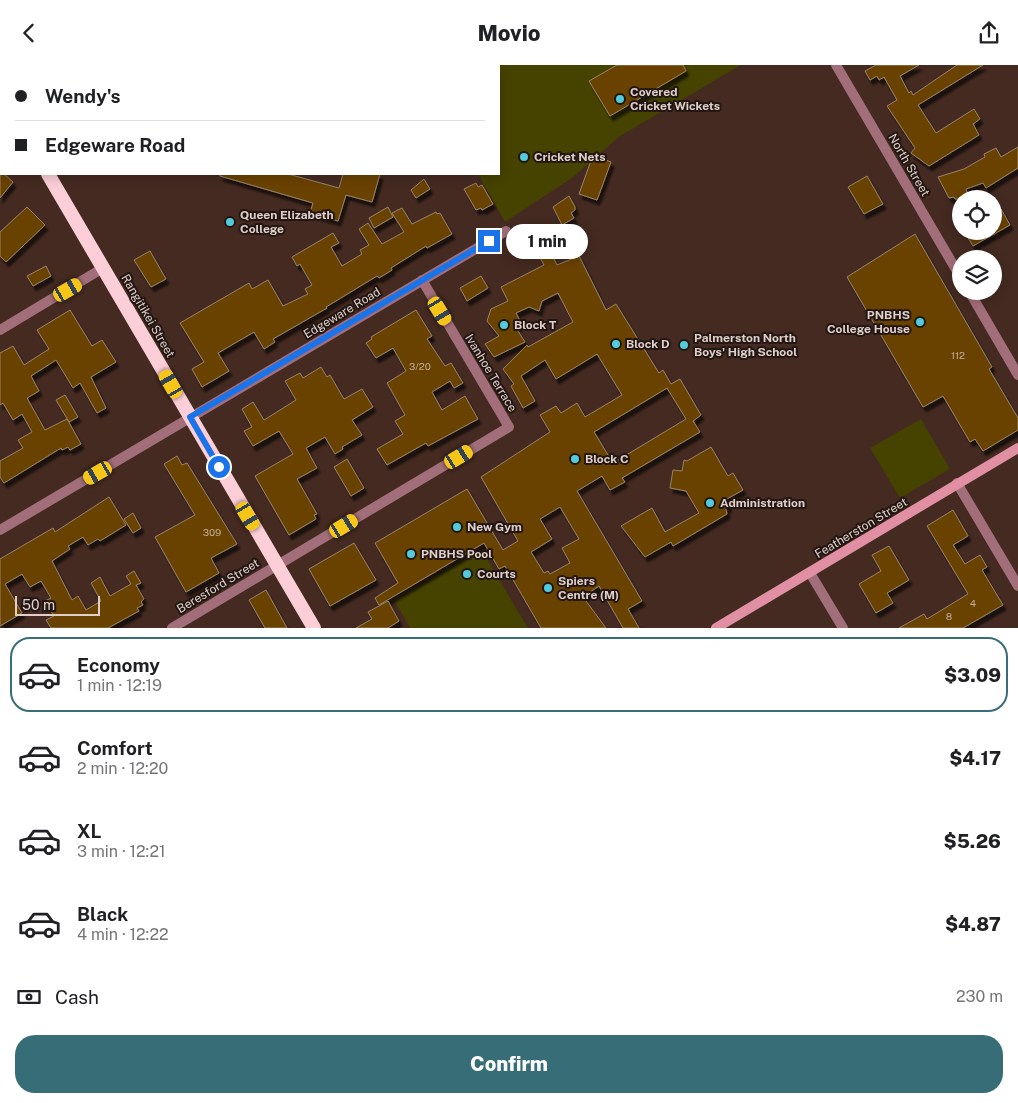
<!DOCTYPE html>
<meta charset="utf-8">
<style>
body{margin:0;font-family:"Public Sans",sans-serif;background:#f2f2f2;color:#202124;height:100vh;display:flex;flex-direction:column;font-size:19px;white-space:nowrap}
*{box-sizing:border-box;margin:0}
p{font-size:16px;color:#757577}
.icon{flex:none;width:28px;height:28px;fill:none;stroke:currentColor;stroke-width:2;stroke-linecap:round;stroke-linejoin:round}
.map{position:relative;height:563px;overflow:hidden}
.details{display:flex;flex-direction:column;background:#fff;flex:1}
.details>*{flex:none}
.hud{position:absolute;left:0px;top:0px;width:500px;height:110px;box-shadow:0 2px 12px #0003;display:grid;align-content:center;height:110px;padding:0 15px;background:#fff}
.fabs{position:absolute;left:952px;top:125px;display:grid;gap:10px}
.fabs a{display:grid;place-items:center;width:50px;height:50px;border-radius:50%;background:#fff;box-shadow:0 2px 12px #0003;font-size:25px}
.scale{position:absolute;left:15px;bottom:12px;width:85px;box-sizing:border-box;padding-left:5px;border:2px solid #e0cec9;border-top:0;font-size:14px;line-height:18px;white-space:nowrap;color:#e0cec9;-webkit-text-stroke:4px #221612;paint-order:stroke}
.end{position:absolute;width:22px;height:22px;margin:-11px;border:6px solid #1a73e8;background:#fff;box-shadow:0 0 0 2px #fff}
.from{border-radius:50%}
.bubble{position:absolute;height:35px;border-radius:18px;background:#fff;box-shadow:0 2px 12px #0003;font-size:16px;font-weight:800;line-height:35px;text-align:center}
.car{position:absolute;width:15px;height:30px;margin:-15px -8px;border-radius:6px;box-shadow:0 0 4px 1px #0007;background:linear-gradient(#f5c518 24%,#345 0 40%,#f5c518 0 76%,#345 0 86%,#f5c518 0)}
.hud b{display:flex;align-items:center;gap:18px;height:48px;font-size:19px}
.hud b+b{border-top:1px solid #e0e0e0}
.hud i{width:12px;height:12px;background:#202124}
ul{padding:9px 0 0;list-style:none}
li{display:flex;align-items:center;gap:15px;height:75px;margin:0 10px 8px;padding:0 5px;border:2px solid transparent;border-radius:20px}
li div{flex:1}
li b{display:block;font-size:19px}
li em{font-style:normal;font-weight:800}
li.current{border-color:#376d77}
li>.icon{width:45px;height:45px;stroke-width:1.5}
.pay{display:flex;align-items:center;gap:12px;height:55px;padding:0 15px;font-size:19px}
.pay p{margin-inline-start:auto}
.cta{display:flex;gap:10px;margin-top:auto;padding:10px 15px}
.cta a{flex:1;height:58px;border-radius:20px;background:#376d77;color:#fff;font-size:20px;font-weight:800;line-height:58px;text-align:center}
header{display:flex;justify-content:space-between;align-items:center;height:65px;padding:0 15px;background:#fff;font-size:22px;font-weight:800}
.map>svg:first-child{display:block}
</style>
<header><svg class="icon" aria-label="back" viewBox="0 0 24 24"><path d="M15 5l-7 7 7 7"/></svg>Movio<svg class="icon" aria-label="share" viewBox="0 0 24 24"><path d="M12 15V3M7 8l5-5 5 5M5 13v7h14v-7"/></svg></header>
<div class="map">
<svg width="1018" height="563" viewBox="0 0 1018 563">
<defs>
<filter id="shadow"><feDropShadow dx="3" dy="5" stdDeviation="1" flood-color="#0009"/></filter>
</defs>
<rect width="100%" height="100%" fill="#442a21"/>
<!-- green -->
<path fill="#464200" d="M415 0H741L620 71 572 113 505 157 478 109H499V1Z
M921 354 950 404 900 433 870 383Z
M481 484 528 563H410L394 535Z"/>
<!-- building -->
<path fill="#6a4300" stroke="#97836b" fill-rule="evenodd" filter="url(#shadow)" d="M617 0H683L686 6 610 51 589 16Z
M876 0H919L900 11 909 28 911 26 913 30 957 0H983L918 40 936 68 974 44 980 54 973 59 979 70 929 101 911 88 915 83 887 41 897 35 884 12 879 15 877 11 870 15 865 6Z
M1018 82V103L986 123 983 118 966 124 969 134H955L954 132 949 133 938 112 964 104 985 92 984 89 996 83 1001 92Z
M593 90 611 97 597 135 579 129Z
M0 105 1 109H4L13 117 0 133Z
M220 109H288L339 123 343 109H380L372 137 346 130 338 156 310 148 313 138 220 111Z
M867 111 883 139 864 149 848 122Z
M424 114 430 124 416 133 411 125Z
M476 118 478 122 482 120 493 139 482 145 481 143 476 145 464 124Z
M569 131 575 142V145L571 148 574 153 562 160 553 142Z
M27 142 45 160 6 197 0 191V167Z
M388 142 393 152 374 163 369 153Z
M402 143 412 159 436 147 437 149 440 148 452 169 427 183 426 181 391 203 392 205 379 213 377 211 326 242 327 243 273 274 275 277 264 284 254 267 218 288 229 306 202 322 192 304 204 297 180 258 249 218 252 224 268 215 283 241 308 229 305 224 312 220 300 199 297 201 292 192 333 168 339 178 331 182 342 201 362 189 360 185 369 180 359 164 368 158 382 179 404 167 392 148Z
M1001 144 1010 160 973 181 964 166H994V148Z
M915 169 992 302 989 304 1018 353V365L983 386 975 374 970 377 943 331 923 342 847 212Z
M548 182 557 200 579 191 606 245 616 239 659 308 663 305 671 319 680 314 701 350 693 356 700 367 622 413 625 417 610 425 602 411 577 426 642 536 628 544 639 563H623L599 521 583 532 606 563H541L505 501 499 504 484 478 379 540 375 533 398 518 375 478 467 424 503 485 518 476 481 412 550 367 540 350 556 341 561 348 577 338 585 352 622 330 597 289 556 314 545 295 521 311 535 336 523 343 511 321 514 319 503 304 527 280 528 282 573 257 558 228 542 236 539 246 529 242 516 248 521 258 516 263 525 277 494 292 485 279 499 271 487 256 491 244 508 236 501 222 544 200 537 187ZM667 323 686 354 613 398 594 367ZM560 442 579 474 562 483 570 498 550 509 548 506 544 508 531 487 552 474 540 454Z
M150 186 166 214 151 222 134 195Z
M46 201 51 211 33 221 27 211Z
M481 211 488 223 467 236 460 223Z
M70 245 92 281 102 275 116 297 91 312 106 343 97 348 80 318 73 323 56 295 31 311 39 326 27 333 45 365 67 354 81 379 70 385 68 382 62 385 61 383 4 418 0 412V396L23 383 18 375 32 367 22 349 13 355 3 338 0 340V288L13 281 24 300 49 284 37 265Z
M416 245 432 271 427 274 445 301 451 298 463 318 454 323 450 316 432 327 442 345 465 331 478 354 428 381 426 378 387 400 377 384 403 369 395 356 405 350 387 318 406 306 393 283 376 293 366 278 372 274 371 272Z
M321 302 327 312 330 310 344 334 362 324 373 342 352 355 362 370 342 382 343 384 335 389 325 372 306 383 317 403 297 414 317 449 314 450 316 454 289 470 255 411 293 389 279 366 253 381 244 366 252 362 242 344 253 337 264 355 296 335 285 316 300 308 303 313Z
M65 330 78 352 69 357 56 335Z
M711 382 728 411 733 408 743 425 725 435 729 441 726 444 727 449 673 481 671 477 645 492 621 461 652 443 665 467 699 448 686 426 670 423 673 405 682 406 684 395 687 396Z
M177 391 182 400 187 398 237 479 211 493 219 508 186 527 155 472 195 450 164 399Z
M347 394 364 423 351 431 334 402Z
M109 432 126 460 100 476 98 474 88 480 83 472 68 481 70 484 52 496 72 535 78 531 86 545 101 536 91 518 100 512 110 531 131 519 126 511 134 506 141 518 136 520 144 534 141 537 143 540 137 543 139 546 108 563H51L46 555 54 551 45 536 51 533 41 516 30 522 22 509 5 519 22 548 0 561V494L53 463 55 467Z
M953 445 968 471 953 480 965 499 980 490 987 502 982 505 1003 540 963 563H899L924 549 927 554 968 529 927 461Z
M133 448 141 463 133 468 124 454Z
M354 478 376 515 330 541 309 504Z
M889 481 909 515 887 528 893 538 876 548 859 519 881 506 872 490Z
M266 525 287 563H265L249 535Z
M388 536 399 556 388 563H356L372 554 368 547Z"/>
<g fill="none" stroke-linecap="round" stroke-linejoin="round">
<!-- minor -->
<path stroke="#a26e7a" stroke-width="10" d="M836 0 961 213
M0 66 1 65
M969 226 1018 310
M0 265 103 203
M957 418 1018 521
M0 465 506 166
M810 508 843 563
M172 563 509 362 422 215"/>
<!-- secondary -->
<path stroke="#e190a4" stroke-width="10" d="M716 563 1018 383"/>
<!-- trunk -->
<path stroke="#fcced8" stroke-width="14" d="M0 28 1 30
M48 109 314 563"/>
</g>
<g fill="none" stroke-linecap="round" stroke-linejoin="round">
<!-- route -->
<path stroke="#1a73e8" stroke-width="6" d="M219 402 190 352 489 176"/>
</g>
<!-- markers -->
<g fill="#54cadd" stroke="#221612" stroke-width="2">
<circle cx="620" cy="34" r="5"/>
<circle cx="524" cy="92" r="5"/>
<circle cx="230" cy="157" r="5"/>
<circle cx="920" cy="257" r="5"/>
<circle cx="504" cy="260" r="5"/>
<circle cx="616" cy="279" r="5"/>
<circle cx="684" cy="280" r="5"/>
<circle cx="575" cy="394" r="5"/>
<circle cx="710" cy="438" r="5"/>
<circle cx="457" cy="462" r="5"/>
<circle cx="411" cy="489" r="5"/>
<circle cx="467" cy="509" r="5"/>
<circle cx="548" cy="523" r="5"/>
</g>
<g text-anchor="middle" dominant-baseline="central" stroke-width="4" stroke-linejoin="round" paint-order="stroke">
<!-- number labels -->
<g font-size="10" fill="#c2ab97">
<text x="958" y="290">112</text>
<text x="420" y="301">3/20</text>
<text x="212" y="467">309</text>
<text x="973" y="538">4</text>
<text x="949" y="551">8</text>
</g>
<!-- poi labels -->
<g font-size="12" font-weight="bold" fill="#e0cec9" stroke="#221612" text-anchor="start">
<text x="630" y="27">Covered<tspan x="630" dy="14">Cricket Wickets</tspan></text>
<text x="534" y="92">Cricket Nets</text>
<text x="240" y="150">Queen Elizabeth<tspan x="240" dy="14">College</tspan></text>
<text x="910" y="250" text-anchor="end">PNBHS<tspan x="910" dy="14">College House</tspan></text>
<text x="514" y="260">Block T</text>
<text x="694" y="273">Palmerston North<tspan x="694" dy="14">Boys' High School</tspan></text>
<text x="626" y="279">Block D</text>
<text x="585" y="394">Block C</text>
<text x="720" y="438">Administration</text>
<text x="467" y="462">New Gym</text>
<text x="421" y="489">PNBHS Pool</text>
<text x="477" y="509">Courts</text>
<text x="558" y="516">Spiers<tspan x="558" dy="14">Centre (M)</tspan></text>
</g>
<!-- street labels -->
<g font-size="12" fill="#e0cec9" stroke="#221612">
<text transform="translate(909 100) rotate(60)">North Street</text>
<text transform="translate(342 248) rotate(-31)">Edgeware Road</text>
<text transform="translate(148 251) rotate(60)">Rangitikei Street</text>
<text transform="translate(491 308) rotate(59)">Ivanhoe Terrace</text>
<text transform="translate(861 463) rotate(-31)">Featherston Street</text>
<text transform="translate(218 521) rotate(-31)">Beresford Street</text>
</g>
</g>
</svg>
<div class="fabs">
<a><svg class="icon" aria-label="locate" viewBox="0 0 24 24"><circle cx="12" cy="12" r="6"/><path d="M12 2v4M12 18v4M2 12h4M18 12h4"/></svg></a>
<a><svg class="icon" aria-label="layers" viewBox="0 0 24 24"><path d="M12 4l9 5-9 5-9-5zM3 14l9 5 9-5"/></svg></a>
</div>
<div class="scale">50 m</div>
<i class="end from" style="left:219px;top:402px"></i>
<i class="end" style="left:489px;top:176px"></i>
<div class="bubble" style="left:506px;top:159px;width:82px">1 min</div>
<i class="car" style="left:68px;top:225px;rotate:60deg"></i>
<i class="car" style="left:440px;top:246px;rotate:149deg"></i>
<i class="car" style="left:171px;top:319px;rotate:330deg"></i>
<i class="car" style="left:459px;top:392px;rotate:59deg"></i>
<i class="car" style="left:98px;top:408px;rotate:240deg"></i>
<i class="car" style="left:248px;top:451px;rotate:149deg"></i>
<i class="car" style="left:344px;top:461px;rotate:59deg"></i>
<div class="hud">
<b><i class="from"></i>Wendy's</b>
<b><i></i>Edgeware Road</b>
</div>
</div>
<section class="details">
<ul>
<li class="current"><svg class="icon" aria-label="car" viewBox="0 0 24 24"><path d="M5 17H2v-5l4-1 3-4h7l3 4 3 1v5h-3M9 17h6M6 11h13"/><circle cx="7" cy="17" r="2"/><circle cx="17" cy="17" r="2"/></svg><div><b>Economy</b><p>1 min · 12:19</p></div><em>$3.09</em></li>
<li><svg class="icon" aria-label="car" viewBox="0 0 24 24"><path d="M5 17H2v-5l4-1 3-4h7l3 4 3 1v5h-3M9 17h6M6 11h13"/><circle cx="7" cy="17" r="2"/><circle cx="17" cy="17" r="2"/></svg><div><b>Comfort</b><p>2 min · 12:20</p></div><em>$4.17</em></li>
<li><svg class="icon" aria-label="car" viewBox="0 0 24 24"><path d="M5 17H2v-5l4-1 3-4h7l3 4 3 1v5h-3M9 17h6M6 11h13"/><circle cx="7" cy="17" r="2"/><circle cx="17" cy="17" r="2"/></svg><div><b>XL</b><p>3 min · 12:21</p></div><em>$5.26</em></li>
<li><svg class="icon" aria-label="car" viewBox="0 0 24 24"><path d="M5 17H2v-5l4-1 3-4h7l3 4 3 1v5h-3M9 17h6M6 11h13"/><circle cx="7" cy="17" r="2"/><circle cx="17" cy="17" r="2"/></svg><div><b>Black</b><p>4 min · 12:22</p></div><em>$4.87</em></li>
</ul>
<div class="pay"><svg class="icon" aria-label="cash" viewBox="0 0 24 24"><path d="M3 7h18v10H3z"/><circle cx="12" cy="12" r="2"/></svg>Cash<p>230 m</p></div>
<div class="cta"><a>Confirm</a></div>
</section>
